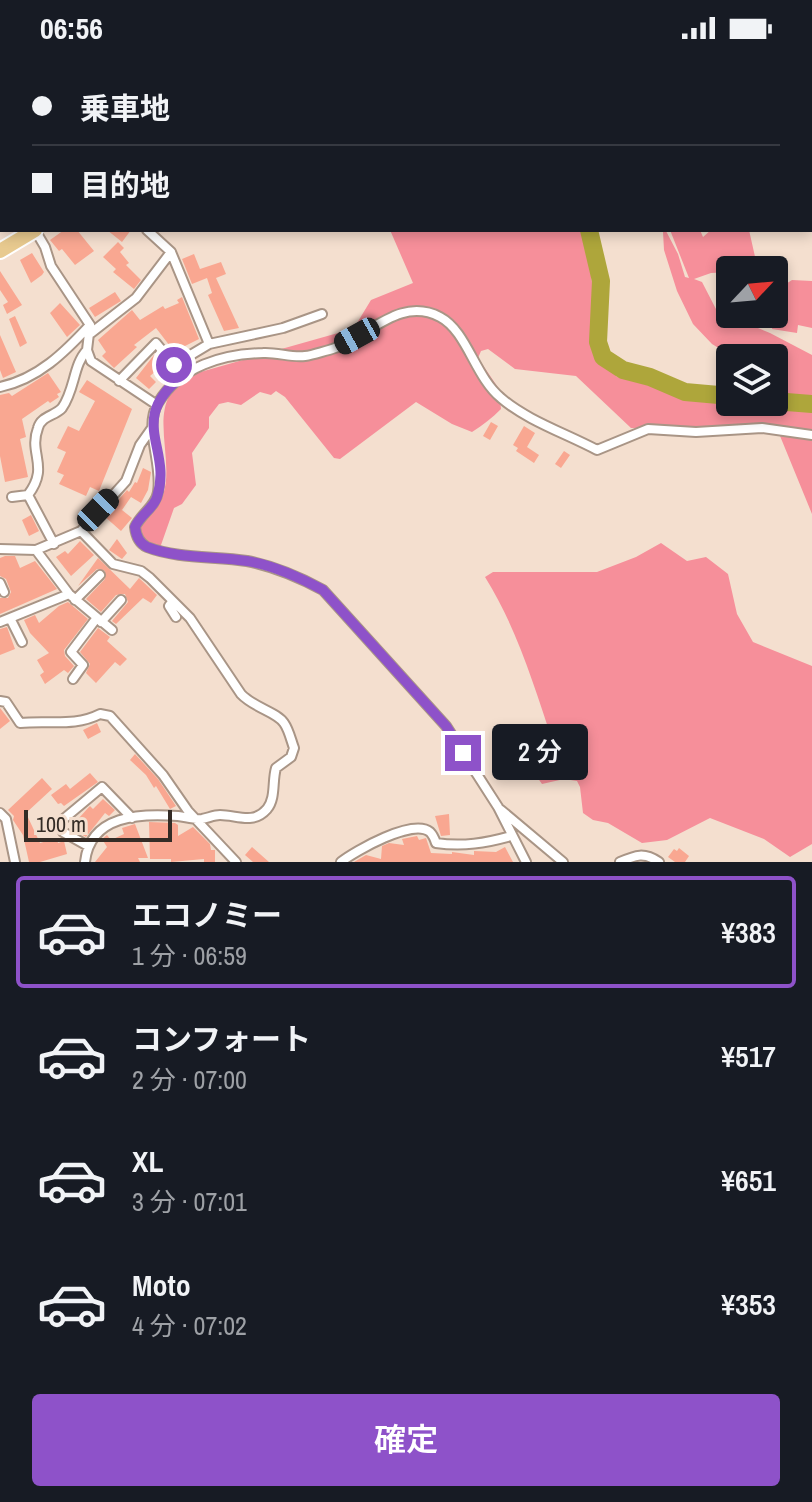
<!DOCTYPE html>
<html lang="ja">
<meta charset="utf-8">
<style>
body{margin:0;font-family:"Archivo Narrow","Noto Sans JP",sans-serif;background:#20242c;color:#f1f3f6;height:100vh;display:flex;flex-direction:column;font-size:30px;white-space:nowrap}
*{box-sizing:border-box;margin:0}
p{font-size:26px;color:#9ea1a6}
.icon{flex:none;width:44px;height:44px;fill:none;stroke:currentColor;stroke-width:2;stroke-linecap:round;stroke-linejoin:round}
.map{position:relative;height:806px;overflow:hidden}
.panel{display:flex;flex-direction:column;background:#171b24;flex:1}
.panel>*{flex:none}
.guide{position:absolute;left:0px;top:0px;width:812px;height:176px;box-shadow:0 4px 12px #0003;display:grid;align-content:center;height:176px;padding:0 32px;background:#171b24}
.needle{width:52px;rotate:64deg}
.controls{position:absolute;left:716px;top:200px;display:grid;gap:16px}
.controls a{display:grid;place-items:center;width:72px;height:72px;border-radius:8px;background:#171b24;box-shadow:0 4px 12px #0003;font-size:40px}
.scale{position:absolute;left:24px;bottom:20px;width:148px;box-sizing:border-box;padding-left:8px;border:4px solid #342c26;border-top:0;font-size:22px;line-height:28px;white-space:nowrap;color:#342c26;-webkit-text-stroke:6px #f4dfcf;paint-order:stroke}
.end{position:absolute;width:36px;height:36px;margin:-18px;border:10px solid #8e52c9;background:#fff;box-shadow:0 0 0 4px #fff}
.from{border-radius:50%}
.bubble{position:absolute;height:56px;border-radius:8px;background:#171b24;box-shadow:0 4px 12px #0003;font-size:26px;font-weight:600;line-height:56px;text-align:center}
.car{position:absolute;width:24px;height:48px;margin:-24px -12px;border-radius:10px;box-shadow:0 0 6px 2px #0007;background:linear-gradient(#222 24%,#8ab4d8 0 40%,#222 0 76%,#8ab4d8 0 86%,#222 0)}
.guide b{display:flex;align-items:center;gap:28px;height:76px;font-size:30px}
.guide b+b{border-top:2px solid #363941}
.guide i{width:20px;height:20px;background:#f1f3f6}
ul{padding:14px 0 0;list-style:none}
li{display:flex;align-items:center;gap:24px;height:112px;margin:0 16px 12px;padding:0 16px;border:4px solid transparent;border-radius:8px}
li div{flex:1}
li b{display:block;font-size:30px}
li em{font-style:normal;font-weight:600}
li.current{border-color:#8e52c9}
li>.icon{width:72px;height:72px;stroke-width:1.5}
.action{display:flex;gap:16px;margin-top:auto;padding:16px 32px}
.action a{flex:1;height:92px;border-radius:8px;background:#8e52c9;color:#fff;font-size:32px;font-weight:600;line-height:92px;text-align:center}
.status{display:flex;justify-content:space-between;align-items:center;height:56px;padding:0 40px;background:#171b24;direction:ltr}
.status svg{height:22px;fill:currentColor}
.map>svg:first-child{display:block}
</style>
<div class="status"><b>06:56</b><svg viewBox="0 0 49 12"><path d="M0 12V9h3v3zM5 12V6h3v6zM10 12V3h3v9zM15 12V0h3v12zM26 1h20v11H26zM47 4h2v5h-2z"/></svg></div>
<div class="map">
<svg width="812" height="806" viewBox="0 0 812 806">
<rect width="100%" height="100%" fill="#f4dfcf"/>
<!-- green -->
<path fill="#f68f9a" d="M390 174H585L594 241 596 295 617 321 698 334 730 336V346H774V302H735L712 288 693 268 677 235 664 194 663 176 666 175 678 198 685 221 689 222 670 174H700L703 181 711 174H749L758 214H730V216L711 217 694 223 702 226 717 255 770 277 812 299V458L778 375 631 372 576 320 515 313 488 293 481 295 478 302 499 333 501 353C492 362 483 369 472 376L452 368 416 346 340 403 334 402 285 341 276 335 271 339 260 336 241 349 228 346 219 348 209 361V372L192 397 196 429 182 448 174 452 161 489 156 490 142 482 140 469C147 461 159 450 163 439 177 398 139 340 197 317L338 277 357 267 371 244 413 227Z
M792 224 812 225V272L798 269 797 277 772 273 778 233Z
M661 487 687 505 706 501 728 518 737 558 753 586 812 610V788L790 801 764 783 710 762 667 784 642 787 608 767 593 764 583 757 580 731 577 725 564 723 542 728 527 707 553 686C534 630 517 572 485 521L493 516H597L636 501Z"/>
<g fill="none" stroke-linecap="round" stroke-linejoin="round">
<!-- river -->
<path stroke="#aea63b" stroke-width="18" d="M0 30H2
M0 71 2 68
M589 174 601 225 598 286 603 301 623 314 650 321 685 336 730 340
M774 345 812 348"/>
</g>
<!-- building -->
<path fill="#f9a791" d="M64 174H77L94 195 75 209 62 193 59 195 50 184Z
M107 174H131L122 186Z
M118 186 124 192 120 196 129 207 126 209 141 224 134 233 113 216 116 213 103 201Z
M32 197 44 216 42 219 31 227 20 204Z
M194 198 200 213 221 206 226 218 216 222 239 272 224 275 208 239 212 237 207 222 192 228 182 203Z
M0 215 22 249 7 258 3 249 8 246 0 234Z
M115 236 121 245 95 261 89 252Z
M182 241 199 283 183 291 181 288 173 294 156 272 134 289 137 291 114 312 102 300 106 296 98 284 132 254 140 264 163 250 165 253 179 247 177 244Z
M60 247 80 269 67 281 50 257Z
M15 260 27 287 20 291 9 263Z
M0 279 16 316 3 322 0 314Z
M154 299 163 309 150 320 156 326 149 333 136 322Z
M48 317 61 336 57 338 59 341 50 347 48 345 22 363 26 381 20 383 28 421 5 426 0 400V339L9 337 12 340Z
M87 324 132 353 99 435 90 431 86 440 59 428 64 419 57 416 66 396 57 392 68 370 79 375 95 345 79 336Z
M491 366 498 370 490 384 483 380Z
M524 370 535 377 527 391 539 399 534 407 516 395 518 392 513 389Z
M564 395 570 399 561 412 555 408Z
M143 412 151 416 148 434 141 447 131 441 122 454 132 462 121 475 104 460 127 434 129 436 135 426 137 427Z
M31 459 39 475 29 480 22 464Z
M117 483 127 497 122 503 109 494Z
M80 485 94 499 71 520 56 501 65 495 68 498Z
M5 500H15L20 512 35 505 57 533 0 558V542H8L11 536 6 523 0 520V502Z
M98 502 130 533 139 522 157 539 151 547 143 542 116 568 112 565 128 546 125 538 116 539 101 556 86 543 105 523V515L97 513 78 530Z
M68 546 88 563 64 594 65 600 74 610 68 617 64 614 45 628 40 619 44 616 37 604 49 597 30 577 24 564 35 559 39 567 59 550Z
M7 571 15 593 0 599V573Z
M98 572 110 581 107 585 127 603 120 610 115 606 96 627 86 617 90 608 80 596Z
M0 652 10 665 0 673Z
M97 667 101 676 88 683 83 674Z
M135 698 158 723 176 750 170 753 156 730 154 732 146 719 130 704Z
M90 717 98 726 64 750 61 747 58 748 51 739 66 728 70 733Z
M42 722 52 733 26 757 40 787 57 782 58 787 64 785 67 798 40 806H29L23 779 13 764 14 760 8 754Z
M103 743 115 754 109 760 105 757 86 781 70 772 88 752 90 750 93 753Z
M449 758 450 779 441 780 435 760Z
M149 766 175 767 178 769V780L193 771 210 788 211 794H215V806H204V803L171 806V803H150Z
M135 768 148 802H138L140 806H95L107 791 102 783 107 779 111 784 124 778 122 772Z
M417 780 419 784 426 782 431 797 452 798V796L474 799V795L496 796 505 791 513 806H354L366 799 381 803 382 790 389 787 404 789 402 783Z
M252 791 269 806H253L245 799Z
M679 792 689 800 685 806H675L668 801 674 793 677 795Z"/>
<g fill="none" stroke-linecap="round" stroke-linejoin="round">
<!-- minor casing -->
<g stroke="#a99586" stroke-width="12">
<path id="minor" d="M389 0 391 2
M473 0 474 2
M526 0 527 2
M76 2 77 0
M35 174 45 191 51 210 90 269 87 294 91 305 157 349
M91 277 136 242 171 196
M209 288 283 272 322 258
M119 325 156 287 174 309 209 288 171 196 147 174
M0 331C38 323 65 296 90 269
M28 439 54 488
M12 441 28 439C50 410 28 398 38 372 41 360 55 360 62 352 75 334 73 309 87 294
M81 475 113 508 141 515 150 522 190 562 241 638C254 652 277 656 284 667 289 674 291 684 294 692L291 701 276 712C272 725 276 742 267 753 253 769 237 759 220 759 214 759 208 762 202 763 194 764 186 761 178 760 140 757 90 759 85 806
M0 493 36 494 81 475 126 425 140 389 152 372
M36 494 69 538 112 574
M0 527 4 536
M75 544 100 519
M172 546 169 550 176 561
M10 562 22 586
M0 566 69 538
M101 566 121 544
M73 623 83 609 71 596 96 563
M0 645 6 646 20 667C49 664 75 671 100 658L110 660 163 719 188 755 236 806
M501 754 563 806
M0 757 6 763 15 806
M88 790 63 776 60 766 102 731 132 762
M341 806C355 795 413 762 430 776 432 778 435 784 436 787 463 791 486 787 511 780
M526 806 498 751 446 670 323 534C301 522 272 510 247 505 215 500 178 503 147 491 139 487 136 480 135 471 141 458 156 450 158 436 163 407 143 372 158 347 180 310 223 298 263 297 277 296 292 302 305 300 313 299 321 296 329 294 366 284 398 239 440 261 467 275 475 321 501 342 526 364 567 378 597 394L648 373 696 376 762 372 812 379
M620 806C636 799 644 796 659 806"/>
</g>
<!-- tertiary casing -->
<g stroke="#a99586" stroke-width="15">
<path id="tertiary" d="M660 0 662 2
M810 68 812 69"/>
</g>
<!-- primary casing -->
<g stroke="#fff" stroke-width="18">
<path id="primary" d="M298 2 301 0
M0 195 35 174"/>
</g>
<!-- minor -->
<use href="#minor" stroke="#fff" stroke-width="8"/>
<!-- tertiary -->
<use href="#tertiary" stroke="#fff" stroke-width="11"/>
<!-- primary -->
<use href="#primary" stroke="#e8ca8f" stroke-width="14"/>
</g>
<g fill="none" stroke-linecap="round" stroke-linejoin="round">
<!-- route -->
<path stroke="#8e52c9" stroke-width="10" d="M174 309 182 320C126 365 173 392 157 441 154 452 140 459 135 471 136 480 139 487 147 491 178 503 215 500 247 505 272 509 301 522 323 534L446 670 463 697"/>
</g>
</svg>
<div class="controls">
<a><svg class="needle" viewBox="-14 -14 28 28"><path d="M0-13l5 13h-10z" fill="#e53935"/><path d="M0 13l5-13h-10z" fill="#9ea1a6"/></svg></a>
<a><svg class="icon" aria-label="layers" viewBox="0 0 24 24"><path d="M12 4l9 5-9 5-9-5zM3 14l9 5 9-5"/></svg></a>
</div>
<div class="scale">100 m</div>
<i class="end from" style="left:174px;top:309px"></i>
<i class="end" style="left:463px;top:697px"></i>
<div class="bubble" style="left:492px;top:668px;width:96px">2 分</div>
<i class="car" style="left:357px;top:280px;rotate:241deg"></i>
<i class="car" style="left:98px;top:454px;rotate:44deg"></i>
<div class="guide">
<b><i class="from"></i>乗車地</b>
<b><i></i>目的地</b>
</div>
</div>
<section class="panel">
<ul>
<li class="current"><svg class="icon" aria-label="car" viewBox="0 0 24 24"><path d="M5 17H2v-5l4-1 3-4h7l3 4 3 1v5h-3M9 17h6M6 11h13"/><circle cx="7" cy="17" r="2"/><circle cx="17" cy="17" r="2"/></svg><div><b>エコノミー</b><p>1 分 · 06:59</p></div><em>¥383</em></li>
<li><svg class="icon" aria-label="car" viewBox="0 0 24 24"><path d="M5 17H2v-5l4-1 3-4h7l3 4 3 1v5h-3M9 17h6M6 11h13"/><circle cx="7" cy="17" r="2"/><circle cx="17" cy="17" r="2"/></svg><div><b>コンフォート</b><p>2 分 · 07:00</p></div><em>¥517</em></li>
<li><svg class="icon" aria-label="car" viewBox="0 0 24 24"><path d="M5 17H2v-5l4-1 3-4h7l3 4 3 1v5h-3M9 17h6M6 11h13"/><circle cx="7" cy="17" r="2"/><circle cx="17" cy="17" r="2"/></svg><div><b>XL</b><p>3 分 · 07:01</p></div><em>¥651</em></li>
<li><svg class="icon" aria-label="car" viewBox="0 0 24 24"><path d="M5 17H2v-5l4-1 3-4h7l3 4 3 1v5h-3M9 17h6M6 11h13"/><circle cx="7" cy="17" r="2"/><circle cx="17" cy="17" r="2"/></svg><div><b>Moto</b><p>4 分 · 07:02</p></div><em>¥353</em></li>
</ul>
<div class="action"><a>確定</a></div>
</section>
